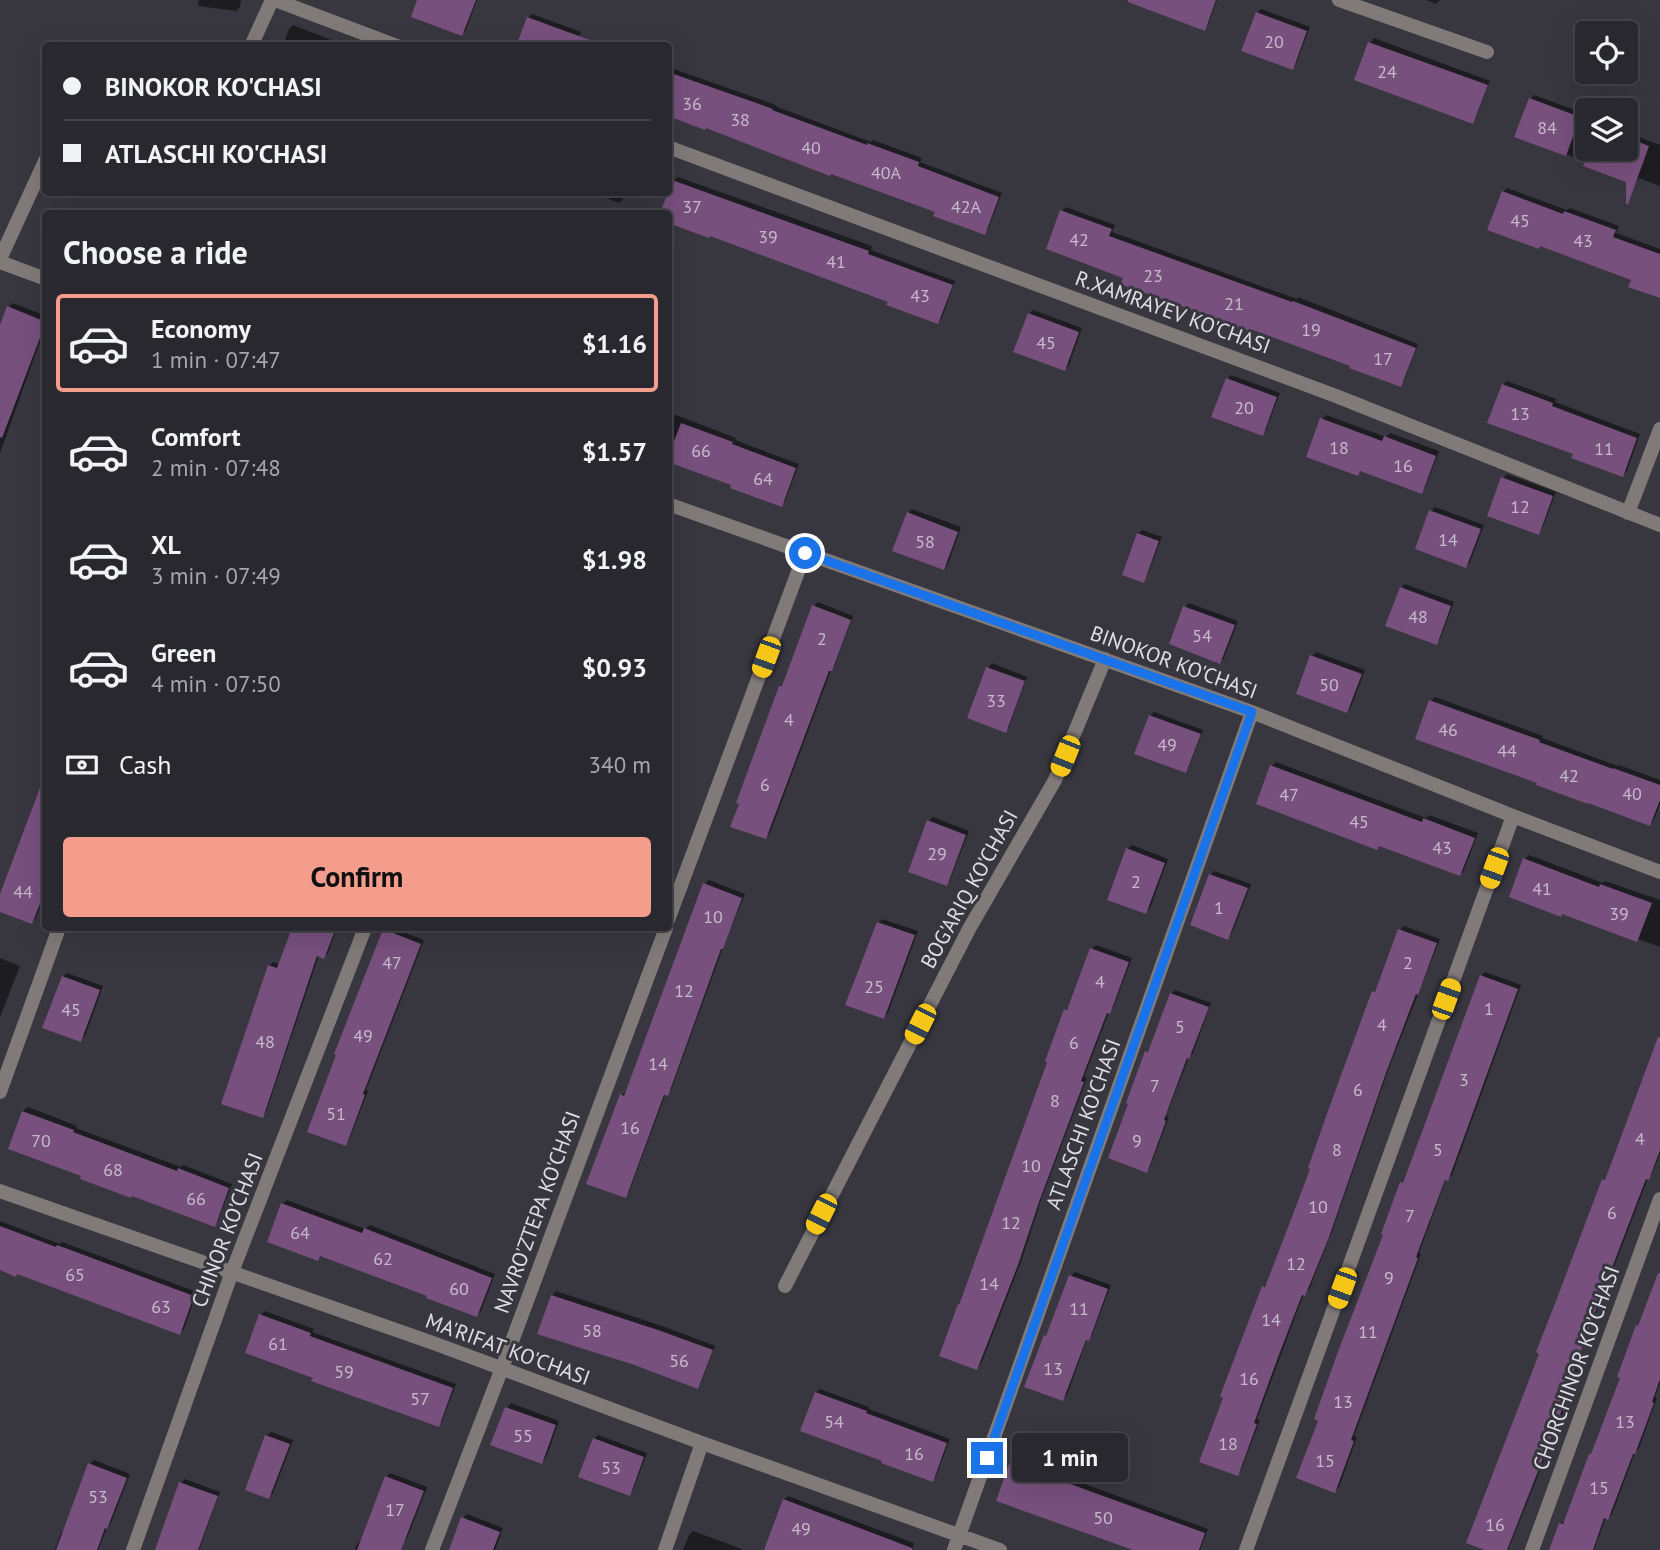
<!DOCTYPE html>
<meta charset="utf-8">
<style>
body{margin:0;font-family:"PT Sans",sans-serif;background:#323037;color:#f1f3f6;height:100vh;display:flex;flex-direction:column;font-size:26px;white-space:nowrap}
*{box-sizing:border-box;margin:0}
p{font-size:23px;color:#a5a6aa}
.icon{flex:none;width:38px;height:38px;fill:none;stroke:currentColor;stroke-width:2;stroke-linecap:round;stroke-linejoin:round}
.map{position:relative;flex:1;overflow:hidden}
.panel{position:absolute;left:42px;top:210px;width:630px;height:721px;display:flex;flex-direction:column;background:#2a282f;border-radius:7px;box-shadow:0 7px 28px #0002,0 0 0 2px #46444b}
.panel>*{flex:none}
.banner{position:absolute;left:42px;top:42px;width:630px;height:154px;border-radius:7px;box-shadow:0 7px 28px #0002,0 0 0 2px #46444b;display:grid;align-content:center;height:154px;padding:0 21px;background:#2a282f}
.controls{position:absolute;left:1575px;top:21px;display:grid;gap:14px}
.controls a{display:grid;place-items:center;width:63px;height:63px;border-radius:7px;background:#2a282f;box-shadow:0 7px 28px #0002,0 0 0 2px #46444b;font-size:35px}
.end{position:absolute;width:32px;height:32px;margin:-16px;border:9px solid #1a73e8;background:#fff;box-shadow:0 0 0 4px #fff}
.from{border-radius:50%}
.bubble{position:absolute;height:49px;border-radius:7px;background:#2a282f;box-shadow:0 7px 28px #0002,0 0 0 2px #46444b;font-size:23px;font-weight:800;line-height:49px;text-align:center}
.car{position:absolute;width:21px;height:42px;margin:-21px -10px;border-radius:9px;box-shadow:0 0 5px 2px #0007;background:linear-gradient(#f5c518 24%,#345 0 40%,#f5c518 0 76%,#345 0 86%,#f5c518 0)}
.banner b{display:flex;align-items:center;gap:24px;height:66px;font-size:26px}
.banner b+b{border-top:2px solid #46444b}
.banner i{width:18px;height:18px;background:#f1f3f6}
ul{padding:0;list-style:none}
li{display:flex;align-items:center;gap:21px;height:98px;margin:0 14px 10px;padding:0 7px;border:4px solid transparent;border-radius:7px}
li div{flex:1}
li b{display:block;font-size:26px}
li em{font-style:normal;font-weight:800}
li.selected{border-color:#f49d8c}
li>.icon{width:63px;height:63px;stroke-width:1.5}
h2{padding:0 21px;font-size:32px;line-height:84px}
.pay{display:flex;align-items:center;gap:18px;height:77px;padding:0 21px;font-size:26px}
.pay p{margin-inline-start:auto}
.cta{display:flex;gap:14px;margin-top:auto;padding:14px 21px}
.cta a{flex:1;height:80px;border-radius:7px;background:#f49d8c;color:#111;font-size:28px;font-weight:800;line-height:80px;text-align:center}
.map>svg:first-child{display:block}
</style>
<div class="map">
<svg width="1660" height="1550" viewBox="0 0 1660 1550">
<rect width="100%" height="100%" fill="#38363f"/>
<!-- shadow -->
<path fill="#0007" d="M199 0H241L240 7 236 11 198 6Z
M419 0H477L466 30 462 34Z
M1126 0H1217L1208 25 1204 29Z
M1426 0H1440L1436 4Z
M1261 9 1310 27 1296 64 1292 68 1257 13Z
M532 14 581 32 576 46 528 18Z
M293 25 342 44 341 46H283L289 29Z
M1374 38 1490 81 1476 118 1472 122 1356 79 1370 43Z
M668 67 776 105 775 106 871 142 873 140 922 158 920 162 1002 193 988 229 984 233 937 211 668 114Z
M1534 95 1583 113 1582 116 1587 118V149H1626V132L1660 145V186L1639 178 1635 183 1587 162 1517 136 1530 99Z
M678 177 872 246 871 250 955 281 942 318 938 322 674 181Z
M1507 188 1567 210 1570 208 1619 226 1616 233 1660 249V296L1633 279 1541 245 1503 192Z
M591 192H626L623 199 619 203Z
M1066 207 1115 225 1112 232 1297 299 1298 297 1418 344 1404 381 1400 385 1125 277 1062 211Z
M13 303 46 316V325L0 453V331L9 307Z
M1033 310 1082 328 1069 365 1065 369 1029 314Z
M1231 375 1280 393 1266 430 1262 434 1227 379Z
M1507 381 1556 399 1555 402 1640 434 1627 471 1623 475 1575 453 1503 385Z
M668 412 736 438 735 440 799 464 785 501 781 505 668 459Z
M1326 415 1386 437 1390 433 1439 451 1425 488 1421 492 1361 470 1357 474 1322 419Z
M1507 474 1556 492 1542 529 1538 533 1489 514 1503 478Z
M1435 507 1484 525 1470 562 1466 566 1431 511Z
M912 509 961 527 948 564 944 568 908 513Z
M1142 530 1162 537 1147 576 1143 581 1138 534Z
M1405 584 1454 602 1440 639 1436 643 1401 588Z
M818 602 853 616 835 665 831 670 770 833 766 837 781 686 785 682 814 606Z
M1189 603 1238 621 1224 658 1220 662 1171 643 1185 607Z
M1316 652 1365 670 1351 707 1347 711 1312 656Z
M992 663 1027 677 1009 727 1005 731 969 717 988 668Z
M1435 697 1543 736 1542 738 1618 766 1619 765 1660 780V804L1654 820 1650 824 1431 701Z
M1154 712 1203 730 1189 767 1185 771 1150 716Z
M1276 762 1426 818 1429 815 1478 833 1464 870 1460 874 1258 803 1272 766Z
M46 774V892L36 918 32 922 0 910V898Z
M933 817 969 831 950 880 946 884 929 821Z
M1132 845 1168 859 1150 908 1145 912 1128 849Z
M1529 855 1603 883 1605 881 1660 900V947L1638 939 1525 859Z
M1214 871 1251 884 1232 933 1228 937 1210 875Z
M709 880 745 894 724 945 671 1090 667 1094 666 1093 629 1192 625 1196 622 1095 626 1091 627 1092 705 884Z
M882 919 918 931 888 1013 884 1017 878 923Z
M1404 926 1440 939 1390 1065 1331 1234 1309 1290 1304 1293 1257 1419 1260 1420 1241 1470 1237 1474 1263 1287 1267 1283 1289 1231 1374 992 1378 988 1400 930Z
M294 928H337L328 953 324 957 319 955 266 1112 262 1116 269 966 273 962 280 964Z
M387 928H392L424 940 366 1090 368 1091 349 1140 345 1144 384 930Z
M1096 945 1132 958 1113 1008 1109 1012 1084 1077 1087 1078 1042 1197 1022 1259 981 1364 977 1368 962 1302 1065 1010 1070 1006 1092 949Z
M0 958 20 966 0 1017Z
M1485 972 1521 985 1452 1175 1446 1179 1419 1253 1421 1254 1354 1436 1357 1437 1339 1487 1335 1491 1385 1234 1402 1183 1406 1179 1481 976Z
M67 973 103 986 85 1036 81 1040 63 977Z
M1175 990 1211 1003 1193 1053 1189 1057 1166 1116 1169 1117 1150 1167 1146 1171 1147 1052 1152 1047 1171 994Z
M1660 1040V1154L1652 1174 1648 1178 1576 1366 1579 1368 1561 1418 1508 1550H1490L1542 1352 1604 1180 1608 1176Z
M28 1107 77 1126 76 1128 181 1167 183 1165 232 1184 218 1220 214 1225 10 1148 23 1111Z
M287 1200 365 1229 370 1225 495 1274 481 1311 477 1315 429 1295 322 1255 318 1259 282 1204Z
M0 1221 60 1244 62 1242 197 1292 184 1329 180 1333 18 1273 0 1268Z
M1075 1272 1111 1285 1092 1335 1087 1339 1067 1395 1063 1399 1045 1336 1050 1331 1071 1276Z
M1660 1272V1383L1655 1397 1657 1398 1639 1448 1635 1452 1612 1514 1608 1518 1606 1517 1594 1550H1551L1560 1524 1565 1520H1566L1622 1377 1619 1376 1638 1326 1641 1322Z
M556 1291 665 1327 715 1346 701 1383 697 1387 540 1333 552 1296Z
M265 1311 314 1329 312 1332 456 1384 442 1421 438 1425 315 1377 261 1315Z
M820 1389 869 1407V1409L950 1439 936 1476 932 1480 816 1393Z
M511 1403 559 1421 546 1458 542 1462 492 1444 507 1408Z
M271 1432 293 1440 273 1493 269 1497 267 1436Z
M598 1435 647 1453 633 1490 629 1494 594 1439Z
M1016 1459 1208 1529 1200 1550H1137L1012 1463Z
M94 1460 130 1474 111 1523 107 1528 98 1550H55L61 1533 66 1528 90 1464Z
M390 1473 427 1487 408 1536 399 1550H355L357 1544 361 1540 386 1477Z
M185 1479 220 1492 199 1550H156L181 1483Z
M788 1496 914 1543 912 1550H805L784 1500Z
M467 1514 503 1528 495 1550H451L463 1518Z
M693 1531 742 1549V1550H683L689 1535Z"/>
<!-- building -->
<path fill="#78507e" d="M417 0H476L462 36 411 17Z
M1128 0H1216L1205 31 1128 2Z
M1256 12 1307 31 1293 70 1241 51Z
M527 17 598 43V46H516Z
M1368 42 1488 85 1473 124 1354 80Z
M668 72 773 109 772 110 867 145V143L919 162 918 166 999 197 985 235 933 216 935 212 831 174 830 176 706 128 705 130 668 116Z
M1529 98 1580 117 1566 156 1514 137Z
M1626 137 1649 146 1628 204H1626V182L1583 166 1590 149H1626Z
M672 180 869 251 868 254 953 285 938 324 886 305 888 302 710 236 709 238 668 223V214H660Z
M1502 191 1563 214 1564 211 1616 230 1613 237 1660 254V298L1628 287 1631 280 1540 246 1539 249 1487 230Z
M1060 210 1112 229 1109 236 1292 302 1293 301 1416 348 1401 387 1349 368 1350 366 1253 330 1252 332 1120 284 1123 278 1046 249Z
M7 306 46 322 2 438 0 437V325Z
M1028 313 1079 332 1065 371 1013 352Z
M1226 378 1277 397 1263 436 1211 417Z
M1502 384 1553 403 1552 406 1637 438 1623 477 1571 458 1573 454 1487 423Z
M1320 418 1382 441 1384 436 1436 456 1422 494 1360 471 1358 476 1306 457Z
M681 423 733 442 732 444 796 468 782 507 730 488 731 485 668 462V457Z
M1501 477 1553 496 1539 535 1487 516Z
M1429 510 1481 529 1466 568 1415 549Z
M907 512 958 532 944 570 892 551Z
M1137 533 1159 541 1144 583 1122 575Z
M1400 587 1451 606 1437 645 1385 626Z
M812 605 851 620 832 671H829L766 839 730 827 739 804 736 803 779 686H782Z
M1183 606 1235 625 1220 664 1169 644Z
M1310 655 1362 674 1347 713 1296 694Z
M986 667 1025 681 1006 733 967 718Z
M1429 700 1540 740 1539 742 1613 769V768L1660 785V800L1650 826 1588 803V804L1536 785 1537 783 1415 739Z
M1149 715 1201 734 1186 773 1134 754Z
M1270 765 1422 822 1423 818 1475 838 1460 876 1379 846 1377 850 1256 804Z
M44 777 46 778V889L32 924 0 912V894Z
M927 820 966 835 947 886 908 872Z
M1126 848 1165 863 1146 914 1107 900Z
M1523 858 1599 887 1600 884 1652 903 1637 942 1562 914 1561 917 1509 897Z
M1209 874 1248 888 1228 940 1190 925Z
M703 883 742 898 723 949H721L668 1096 664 1095 626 1198 586 1184 620 1094 624 1096Z
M877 922 915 935 884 1019 845 1005Z
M292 928H336L324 959 317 956 263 1118 221 1104 268 965 277 968Z
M383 929 421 944 363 1094 365 1095 346 1146 307 1132 336 1055 334 1054Z
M1398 929 1437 943 1418 995 1416 994 1387 1070 1328 1240 1305 1296 1302 1295 1280 1352 1254 1423 1257 1424 1238 1476 1199 1462 1223 1398 1220 1396 1262 1286 1265 1287 1287 1230 1310 1169 1308 1168 1329 1108 1372 991 1375 992Z
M1090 948 1129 962 1110 1014 1107 1013 1081 1081 1084 1082 1039 1202 1018 1265 977 1370 939 1356 958 1304 959 1305 1047 1062 1045 1061 1064 1009 1067 1010Z
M1480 975 1518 989 1448 1181 1445 1180 1416 1257 1418 1258 1351 1440 1354 1441 1335 1493 1296 1478 1318 1421 1314 1419 1339 1349 1383 1235 1381 1234 1400 1182 1403 1183Z
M62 976 100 990 81 1042 42 1028Z
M1170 993 1209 1007 1189 1059 1187 1058 1164 1120 1166 1121 1147 1173 1108 1158 1128 1104 1126 1103 1145 1051 1148 1052Z
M1658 1037H1660V1150L1649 1180 1646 1179 1597 1307 1574 1371 1576 1372 1557 1423 1507 1550H1485L1466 1543 1539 1354 1536 1352 1556 1301 1602 1179 1605 1180Z
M22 1111 74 1130 73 1132 177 1171 178 1168 229 1188 215 1227 132 1196 131 1198 80 1179 81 1176 8 1149Z
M281 1203 362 1233 364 1228 492 1278 477 1317 426 1298 427 1296 320 1256 318 1261 267 1242Z
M0 1226 56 1247 57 1245 194 1296 180 1335 17 1274 16 1277 0 1270Z
M1658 1273H1660V1379L1652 1402 1654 1403 1635 1454H1633L1608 1520 1604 1518 1593 1550H1549L1559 1523 1563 1524 1589 1454H1591L1620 1378 1617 1377 1636 1325 1638 1326Z
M1069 1275 1108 1289 1089 1341 1086 1340 1063 1401 1024 1387 1044 1335 1046 1336Z
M551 1295 661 1331 713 1350 698 1389 634 1365 537 1334Z
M259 1314 311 1333 310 1336 453 1388 439 1427 311 1381 313 1378 245 1353Z
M815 1392 867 1411 866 1413 947 1443 933 1482 881 1463 882 1461 800 1431Z
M505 1407 556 1425 542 1464 490 1445Z
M265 1435 290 1444 269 1499 245 1490Z
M593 1438 644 1457 630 1496 578 1477Z
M1010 1462 1205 1533 1199 1550H1133L996 1501Z
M88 1463 127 1478 107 1529 105 1528 97 1550H56Z
M385 1476 424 1491 401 1550H357Z
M179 1482 218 1496 198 1550H155Z
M783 1499 912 1548V1550H764Z
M461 1517 500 1532 493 1550H449Z"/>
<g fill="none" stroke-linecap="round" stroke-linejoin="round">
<!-- minor -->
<path stroke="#807a78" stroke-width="14" d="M275 0 397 46
M1339 0 1487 52
M251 46 272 0
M668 147 1336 396 1660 525
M0 259 46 159
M0 262 46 279
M668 504 1252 712 1513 816 1660 872
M1628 513 1660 429
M668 920 805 553
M0 1092 59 928
M0 1191 436 1344 702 1443 1000 1550
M785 1286 969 929 1055 780 1105 659
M133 1550 232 1272 365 928
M432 1550 502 1368 666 928
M665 1550 702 1443
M954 1550 1252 712
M1246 1550 1513 816
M1532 1550 1660 1199"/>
</g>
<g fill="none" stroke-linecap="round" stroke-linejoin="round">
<!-- route -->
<path stroke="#1a73e8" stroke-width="9" d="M805 553 1252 712 987 1458"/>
</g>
<g text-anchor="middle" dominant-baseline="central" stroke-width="6" stroke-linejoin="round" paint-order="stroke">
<!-- number labels -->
<g font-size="18" fill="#c6baca">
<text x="1274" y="41">20</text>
<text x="1387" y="71">24</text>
<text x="692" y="103">36</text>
<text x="740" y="119">38</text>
<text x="1547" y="127">84</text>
<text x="811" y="147">40</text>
<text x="886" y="172">40A</text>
<text x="692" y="206">37</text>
<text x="966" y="206">42A</text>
<text x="1520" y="220">45</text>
<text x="768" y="236">39</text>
<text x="1079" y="239">42</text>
<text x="1583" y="240">43</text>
<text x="836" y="261">41</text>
<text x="1153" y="275">23</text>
<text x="920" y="295">43</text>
<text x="1234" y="303">21</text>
<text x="1311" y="329">19</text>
<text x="1046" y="342">45</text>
<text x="1383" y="358">17</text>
<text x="1244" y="407">20</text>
<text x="1520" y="413">13</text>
<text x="1339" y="447">18</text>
<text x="1604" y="448">11</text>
<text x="701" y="450">66</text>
<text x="1403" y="465">16</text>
<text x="763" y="478">64</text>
<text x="1520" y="506">12</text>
<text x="1448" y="539">14</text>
<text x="925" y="541">58</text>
<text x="1418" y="616">48</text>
<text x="1202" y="635">54</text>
<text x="822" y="638">2</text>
<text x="1329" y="684">50</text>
<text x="996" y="700">33</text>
<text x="789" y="719">4</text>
<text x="1448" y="729">46</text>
<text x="1167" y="744">49</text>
<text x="1507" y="750">44</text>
<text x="1569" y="775">42</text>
<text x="765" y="784">6</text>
<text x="1632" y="793">40</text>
<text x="1289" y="794">47</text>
<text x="1359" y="821">45</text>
<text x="1442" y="847">43</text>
<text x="937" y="853">29</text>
<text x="1136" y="881">2</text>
<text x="1542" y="888">41</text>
<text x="23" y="891">44</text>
<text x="1219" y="907">1</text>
<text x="1619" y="913">39</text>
<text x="713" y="916">10</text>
<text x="392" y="962">47</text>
<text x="1408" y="962">2</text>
<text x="1100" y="981">4</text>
<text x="874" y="986">25</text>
<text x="684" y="990">12</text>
<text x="1489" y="1008">1</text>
<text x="71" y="1009">45</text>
<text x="1382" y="1024">4</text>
<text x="1180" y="1026">5</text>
<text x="363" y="1035">49</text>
<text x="265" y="1041">48</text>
<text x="1074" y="1042">6</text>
<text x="658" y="1063">14</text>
<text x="1464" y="1079">3</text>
<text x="1155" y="1085">7</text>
<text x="1358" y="1089">6</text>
<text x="1055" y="1100">8</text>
<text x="336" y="1113">51</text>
<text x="630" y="1127">16</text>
<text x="1640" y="1138">4</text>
<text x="41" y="1140">70</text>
<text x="1137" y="1140">9</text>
<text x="1337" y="1149">8</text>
<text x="1438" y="1149">5</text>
<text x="1031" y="1165">10</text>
<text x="113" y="1169">68</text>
<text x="196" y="1198">66</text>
<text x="1318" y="1206">10</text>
<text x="1612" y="1212">6</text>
<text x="1410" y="1215">7</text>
<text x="1011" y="1222">12</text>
<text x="300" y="1232">64</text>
<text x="383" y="1258">62</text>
<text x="1296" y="1263">12</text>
<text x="75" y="1274">65</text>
<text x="1389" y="1277">9</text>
<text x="989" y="1283">14</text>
<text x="459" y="1288">60</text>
<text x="161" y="1306">63</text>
<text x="1079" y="1308">11</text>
<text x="1271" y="1319">14</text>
<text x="592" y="1330">58</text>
<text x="1368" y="1331">11</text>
<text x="278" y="1343">61</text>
<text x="679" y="1360">56</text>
<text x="1053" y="1368">13</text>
<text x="344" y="1371">59</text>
<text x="1249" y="1378">16</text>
<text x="420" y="1398">57</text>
<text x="1343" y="1401">13</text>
<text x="834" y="1421">54</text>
<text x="1625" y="1421">13</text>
<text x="523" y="1435">55</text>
<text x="1228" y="1443">18</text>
<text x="914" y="1453">16</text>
<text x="1325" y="1460">15</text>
<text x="611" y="1467">53</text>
<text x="1599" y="1487">15</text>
<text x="98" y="1496">53</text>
<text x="395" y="1509">17</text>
<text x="1103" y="1517">50</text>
<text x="1495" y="1524">16</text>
<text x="801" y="1528">49</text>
</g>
<!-- street labels -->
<g font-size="21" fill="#e0dee4" stroke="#38363f">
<text transform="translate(1173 312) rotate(20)">R.XAMRAYEV KO'CHASI</text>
<text transform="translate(1174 662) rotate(20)">BINOKOR KO'CHASI</text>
<text transform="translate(969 889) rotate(-61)">BOG'ARIQ KO'CHASI</text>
<text transform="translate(1083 1124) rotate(-70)">ATLASCHI KO'CHASI</text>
<text transform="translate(537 1212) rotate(-70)">NAVRO'ZTEPA KO'CHASI</text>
<text transform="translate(227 1230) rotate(-69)">CHINOR KO'CHASI</text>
<text transform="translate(508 1349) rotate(20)">MA'RIFAT KO'CHASI</text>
<text transform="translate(1576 1368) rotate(-70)">CHORCHINOR KO'CHASI</text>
</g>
</g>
</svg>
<div class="controls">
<a><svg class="icon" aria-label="locate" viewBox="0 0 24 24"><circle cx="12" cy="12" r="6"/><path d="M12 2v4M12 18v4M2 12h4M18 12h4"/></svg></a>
<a><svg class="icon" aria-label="layers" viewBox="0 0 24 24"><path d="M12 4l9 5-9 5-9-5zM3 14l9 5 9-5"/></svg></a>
</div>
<i class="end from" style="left:805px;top:553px"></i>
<i class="end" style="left:987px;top:1458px"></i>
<div class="bubble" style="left:1012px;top:1433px;width:116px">1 min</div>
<i class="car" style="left:766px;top:657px;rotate:200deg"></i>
<i class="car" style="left:1065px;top:756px;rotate:202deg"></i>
<i class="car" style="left:1494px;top:868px;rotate:200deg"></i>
<i class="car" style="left:1446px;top:999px;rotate:20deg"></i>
<i class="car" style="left:920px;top:1024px;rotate:207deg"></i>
<i class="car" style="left:821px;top:1214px;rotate:207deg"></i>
<i class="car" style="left:1342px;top:1288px;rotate:200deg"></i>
<div class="banner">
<b><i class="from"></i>BINOKOR KO'CHASI</b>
<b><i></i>ATLASCHI KO'CHASI</b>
</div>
<section class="panel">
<h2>Choose a ride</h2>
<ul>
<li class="selected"><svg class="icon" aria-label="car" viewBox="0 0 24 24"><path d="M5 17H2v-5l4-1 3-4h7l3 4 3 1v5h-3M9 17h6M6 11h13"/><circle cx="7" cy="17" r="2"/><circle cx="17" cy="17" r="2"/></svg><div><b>Economy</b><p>1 min · 07:47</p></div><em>$1.16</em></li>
<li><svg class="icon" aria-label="car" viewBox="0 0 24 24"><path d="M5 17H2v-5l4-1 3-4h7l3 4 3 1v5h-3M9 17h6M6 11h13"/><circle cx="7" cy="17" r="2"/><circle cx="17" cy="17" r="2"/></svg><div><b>Comfort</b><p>2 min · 07:48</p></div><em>$1.57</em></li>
<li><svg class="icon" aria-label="car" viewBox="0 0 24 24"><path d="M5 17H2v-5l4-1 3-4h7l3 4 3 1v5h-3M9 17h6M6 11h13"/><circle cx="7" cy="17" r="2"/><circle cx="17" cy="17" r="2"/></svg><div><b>XL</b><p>3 min · 07:49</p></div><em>$1.98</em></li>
<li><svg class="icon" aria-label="car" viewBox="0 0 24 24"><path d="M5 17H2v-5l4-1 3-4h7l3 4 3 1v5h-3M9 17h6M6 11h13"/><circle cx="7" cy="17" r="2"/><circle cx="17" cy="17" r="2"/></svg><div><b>Green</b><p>4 min · 07:50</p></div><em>$0.93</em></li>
</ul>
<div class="pay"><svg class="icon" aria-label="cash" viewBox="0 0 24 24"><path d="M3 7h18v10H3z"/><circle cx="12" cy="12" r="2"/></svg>Cash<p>340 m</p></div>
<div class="cta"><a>Confirm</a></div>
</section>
</div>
